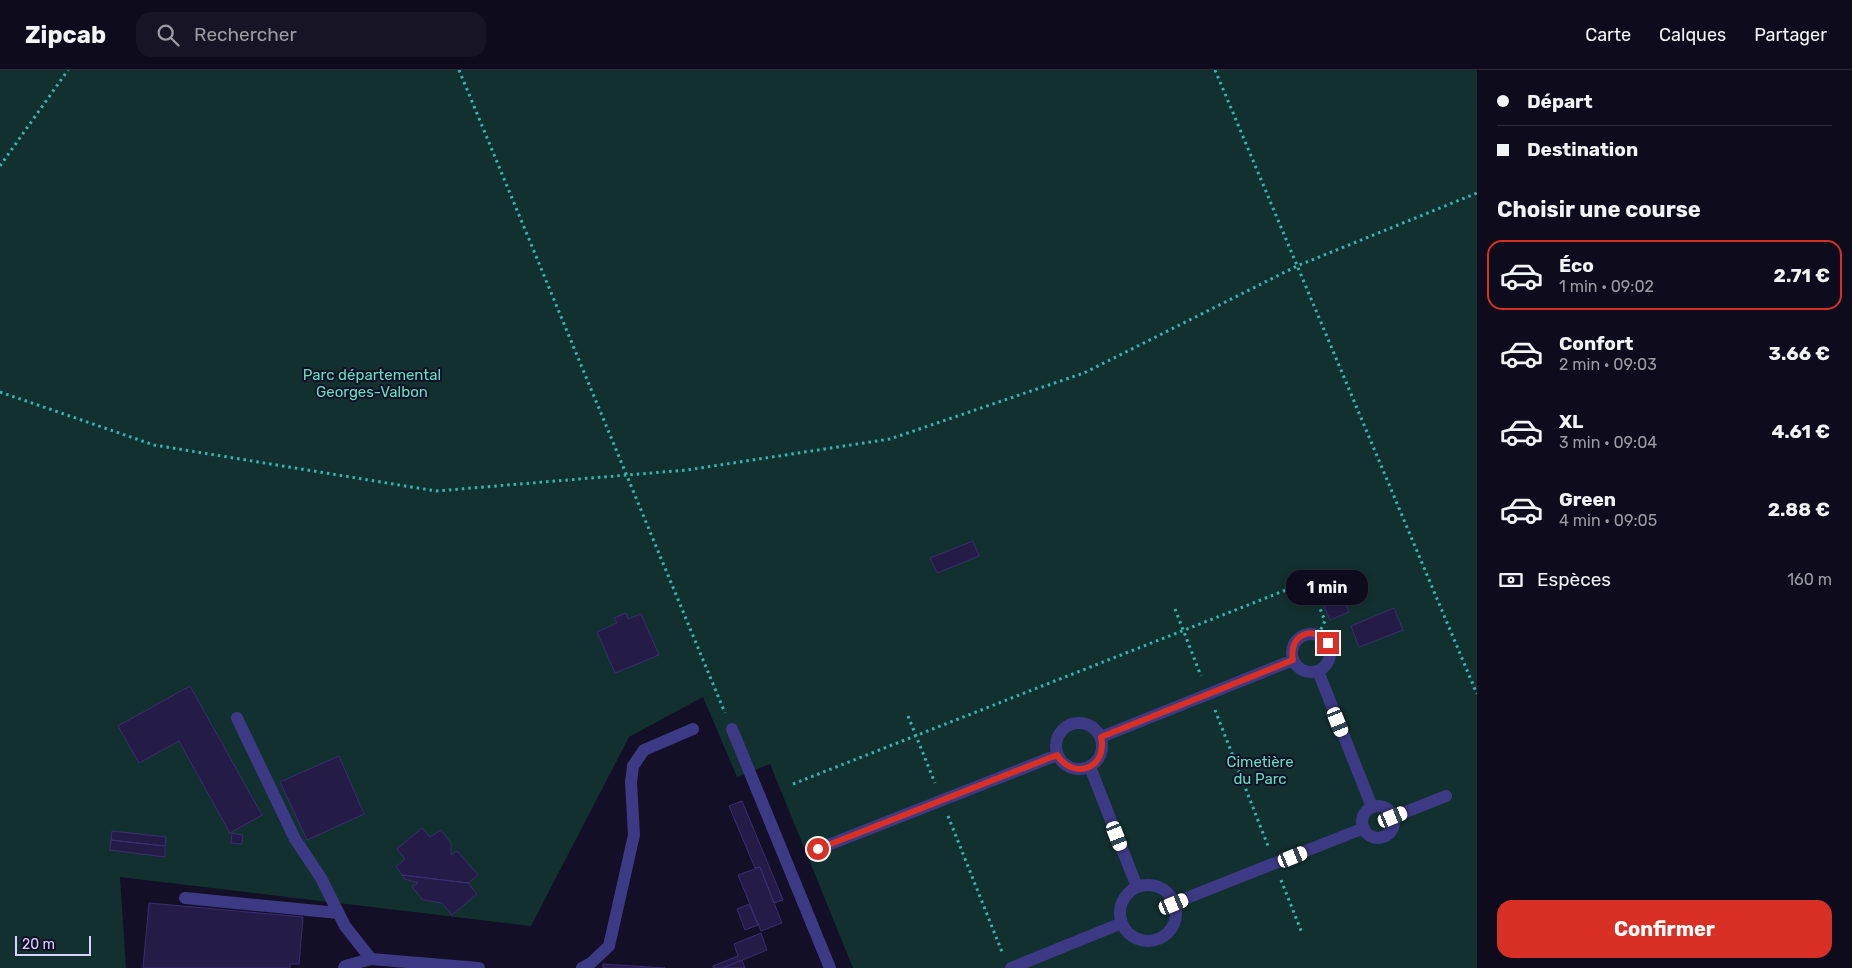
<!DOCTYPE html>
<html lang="fr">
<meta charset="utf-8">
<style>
body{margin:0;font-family:Rubik,sans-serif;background:#171425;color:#f1f3f6;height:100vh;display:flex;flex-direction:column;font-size:19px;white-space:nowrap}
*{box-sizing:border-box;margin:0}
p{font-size:16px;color:#9b9ba3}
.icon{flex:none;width:28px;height:28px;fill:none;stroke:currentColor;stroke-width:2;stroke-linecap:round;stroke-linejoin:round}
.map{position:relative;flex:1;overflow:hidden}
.sheet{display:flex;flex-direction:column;background:#0e0b1c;width:375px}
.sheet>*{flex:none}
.banner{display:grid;align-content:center;height:110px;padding:0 20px;background:#0e0b1c}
.scale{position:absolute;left:15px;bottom:12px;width:76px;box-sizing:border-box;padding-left:5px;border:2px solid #d9d4ff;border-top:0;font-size:14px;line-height:18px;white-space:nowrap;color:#d9d4ff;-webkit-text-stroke:4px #130f26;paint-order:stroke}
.end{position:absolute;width:22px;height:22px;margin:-11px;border:6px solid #d93025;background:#fff;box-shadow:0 0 0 2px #fff}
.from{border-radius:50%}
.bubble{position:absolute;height:35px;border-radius:15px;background:#0e0b1c;box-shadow:0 2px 8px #0003,0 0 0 1px #2e2b3b;font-size:16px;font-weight:700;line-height:35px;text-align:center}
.car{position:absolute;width:15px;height:30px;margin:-15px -8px;border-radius:6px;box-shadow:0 0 4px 1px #0007;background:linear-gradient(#fff 24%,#345 0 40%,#fff 0 76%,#345 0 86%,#fff 0)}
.banner b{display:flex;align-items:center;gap:18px;height:48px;font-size:19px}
.banner b+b{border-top:1px solid #2e2b3b}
.banner i{width:12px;height:12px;background:#f1f3f6}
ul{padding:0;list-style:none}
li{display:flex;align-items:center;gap:15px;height:70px;margin:0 10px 8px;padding:0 10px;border:2px solid transparent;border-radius:15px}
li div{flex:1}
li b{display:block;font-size:19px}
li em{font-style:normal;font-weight:700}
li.active{border-color:#d93025}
li>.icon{width:45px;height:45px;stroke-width:1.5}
h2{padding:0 20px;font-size:22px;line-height:60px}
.pay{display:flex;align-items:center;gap:12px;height:55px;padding:0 20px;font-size:19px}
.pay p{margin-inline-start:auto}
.action{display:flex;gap:10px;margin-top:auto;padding:10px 20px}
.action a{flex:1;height:58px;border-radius:15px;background:#d93025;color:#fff;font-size:20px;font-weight:700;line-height:58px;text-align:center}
header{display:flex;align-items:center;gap:30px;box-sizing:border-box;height:70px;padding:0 25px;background:#0e0b1c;border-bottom:1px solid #2e2b3b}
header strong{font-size:24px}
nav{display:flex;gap:28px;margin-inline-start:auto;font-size:18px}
.search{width:350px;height:45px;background:#171425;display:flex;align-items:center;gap:12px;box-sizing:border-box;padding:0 18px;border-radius:15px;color:#9b9ba3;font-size:19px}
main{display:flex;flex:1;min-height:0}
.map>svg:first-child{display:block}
</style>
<header>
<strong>Zipcab</strong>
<div class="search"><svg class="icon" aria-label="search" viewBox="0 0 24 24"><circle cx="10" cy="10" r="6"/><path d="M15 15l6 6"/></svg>Rechercher</div>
<nav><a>Carte</a><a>Calques</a><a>Partager</a></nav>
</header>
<main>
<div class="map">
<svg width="1477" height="898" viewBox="0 0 1477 898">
<rect width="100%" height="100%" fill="#130f26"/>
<!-- green -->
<path fill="#12302f" d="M0 0H1477V898H853L770 694 737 707 703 627 629 667 531 856 120 807 126 898H0Z"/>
<!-- building -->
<path fill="#241b47" stroke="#3b2d73" d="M973 471 979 486 937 503 930 488Z
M1334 506 1349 542 1330 550 1315 514Z
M1394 538 1403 560 1359 577 1351 556Z
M626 543 628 549 641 544 659 585 615 603 597 562 617 553 614 548Z
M190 616 262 745 230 763 179 671 139 693 118 656Z
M339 686 364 744 307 770 280 712Z
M742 731 783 830 774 833 760 797 755 798 729 736Z
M422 758 430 767 441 760 451 773V785L457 781 478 805 468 813 402 805 396 797 405 789 397 779Z
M112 761 166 767 165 776 111 770Z
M232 763 243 765 242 774 231 773Z
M111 770 165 776V787L110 780Z
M760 797 782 853 761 861 738 805Z
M402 805 468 813 477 824 452 845 442 833 423 830 412 817 418 813 405 809Z
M149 833 303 847 299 894H290V898H143Z
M749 834 758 855 745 860 737 839Z
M761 863 767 880 723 898H713V896L738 886 734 874Z
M742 890 745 898H723Z
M603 894 665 898H603Z"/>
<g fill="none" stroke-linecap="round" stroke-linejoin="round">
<!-- path -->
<path stroke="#2fb8b0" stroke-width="3" stroke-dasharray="2.5 4" stroke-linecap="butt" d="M459 0 725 643
M1215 0 1477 624
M0 96 68 0
M0 322 154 375 436 421 687 400 890 369 1084 303 1297 196 1477 123
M1175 539 1201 606
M1215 640 1268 776
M908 646 935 713
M793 714 1309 511 1325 551 1318 565
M948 746 1002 882
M1281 810 1302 863"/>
<!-- lane -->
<path stroke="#3d3a85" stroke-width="12" d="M1292 583a19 19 0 1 1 38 0a19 19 0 1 1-38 0Z
M1318 601 1372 737
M237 648 295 769 321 808 345 856 371 889
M1056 676a23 23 0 1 1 46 0a23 23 0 1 1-46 0Z
M732 659 830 898
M1101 667 1293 590
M1090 697 1137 817
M1362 752a16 16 0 1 1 32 0a16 16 0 1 1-32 0Z
M1393 747 1446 726
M818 779 1057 685
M1120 843a28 28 0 1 1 56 0a28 28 0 1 1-56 0Z
M185 828 338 843
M1174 833 1364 758
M344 898 345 896 371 889 479 898
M582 898 591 893 609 876 634 765 631 712 633 696 644 680 693 659
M1011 898 1122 853"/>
</g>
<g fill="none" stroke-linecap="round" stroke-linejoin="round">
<!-- route -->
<path stroke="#d93025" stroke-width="6" d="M818 779 1057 685C1074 711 1108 698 1101 667L1293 590C1288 565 1313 554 1328 573"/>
</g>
<g text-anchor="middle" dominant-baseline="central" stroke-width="4" stroke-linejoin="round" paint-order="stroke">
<!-- park labels -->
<g font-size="15" fill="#5fe0c0" stroke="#130f26">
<text x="372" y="305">Parc départemental<tspan x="372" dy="17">Georges-Valbon</tspan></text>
<text x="1260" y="692">Cimetière<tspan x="1260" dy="17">du Parc</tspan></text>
</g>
</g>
</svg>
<div class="scale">20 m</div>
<i class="end from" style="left:818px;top:779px"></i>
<i class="end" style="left:1328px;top:573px"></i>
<div class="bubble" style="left:1286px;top:500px;width:82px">1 min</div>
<i class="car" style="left:1338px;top:652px;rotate:158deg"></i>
<i class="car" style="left:1393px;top:747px;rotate:68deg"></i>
<i class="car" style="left:1117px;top:766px;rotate:159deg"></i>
<i class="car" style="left:1293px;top:787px;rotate:68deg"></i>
<i class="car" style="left:1174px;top:834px;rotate:68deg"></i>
</div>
<section class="sheet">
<div class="banner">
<b><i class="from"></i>Départ</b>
<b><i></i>Destination</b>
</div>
<h2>Choisir une course</h2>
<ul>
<li class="active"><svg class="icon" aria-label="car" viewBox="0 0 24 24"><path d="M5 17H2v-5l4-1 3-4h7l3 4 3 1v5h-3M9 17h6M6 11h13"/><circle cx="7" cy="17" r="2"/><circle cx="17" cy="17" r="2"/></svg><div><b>Éco</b><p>1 min · 09:02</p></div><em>2.71 €</em></li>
<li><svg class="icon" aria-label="car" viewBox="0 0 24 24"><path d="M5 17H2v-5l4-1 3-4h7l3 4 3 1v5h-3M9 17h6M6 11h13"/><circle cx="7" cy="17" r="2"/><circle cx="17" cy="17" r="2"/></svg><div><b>Confort</b><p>2 min · 09:03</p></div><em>3.66 €</em></li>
<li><svg class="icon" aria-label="car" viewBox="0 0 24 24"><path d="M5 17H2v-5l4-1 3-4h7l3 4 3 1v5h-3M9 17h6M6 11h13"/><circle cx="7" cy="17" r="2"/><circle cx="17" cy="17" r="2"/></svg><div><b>XL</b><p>3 min · 09:04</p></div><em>4.61 €</em></li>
<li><svg class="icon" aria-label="car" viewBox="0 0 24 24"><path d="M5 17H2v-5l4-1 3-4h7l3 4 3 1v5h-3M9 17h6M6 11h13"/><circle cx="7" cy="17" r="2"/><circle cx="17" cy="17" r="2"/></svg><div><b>Green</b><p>4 min · 09:05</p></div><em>2.88 €</em></li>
</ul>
<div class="pay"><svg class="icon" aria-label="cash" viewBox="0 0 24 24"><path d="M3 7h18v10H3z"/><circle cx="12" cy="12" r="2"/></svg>Espèces<p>160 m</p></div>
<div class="action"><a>Confirmer</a></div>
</section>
</main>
